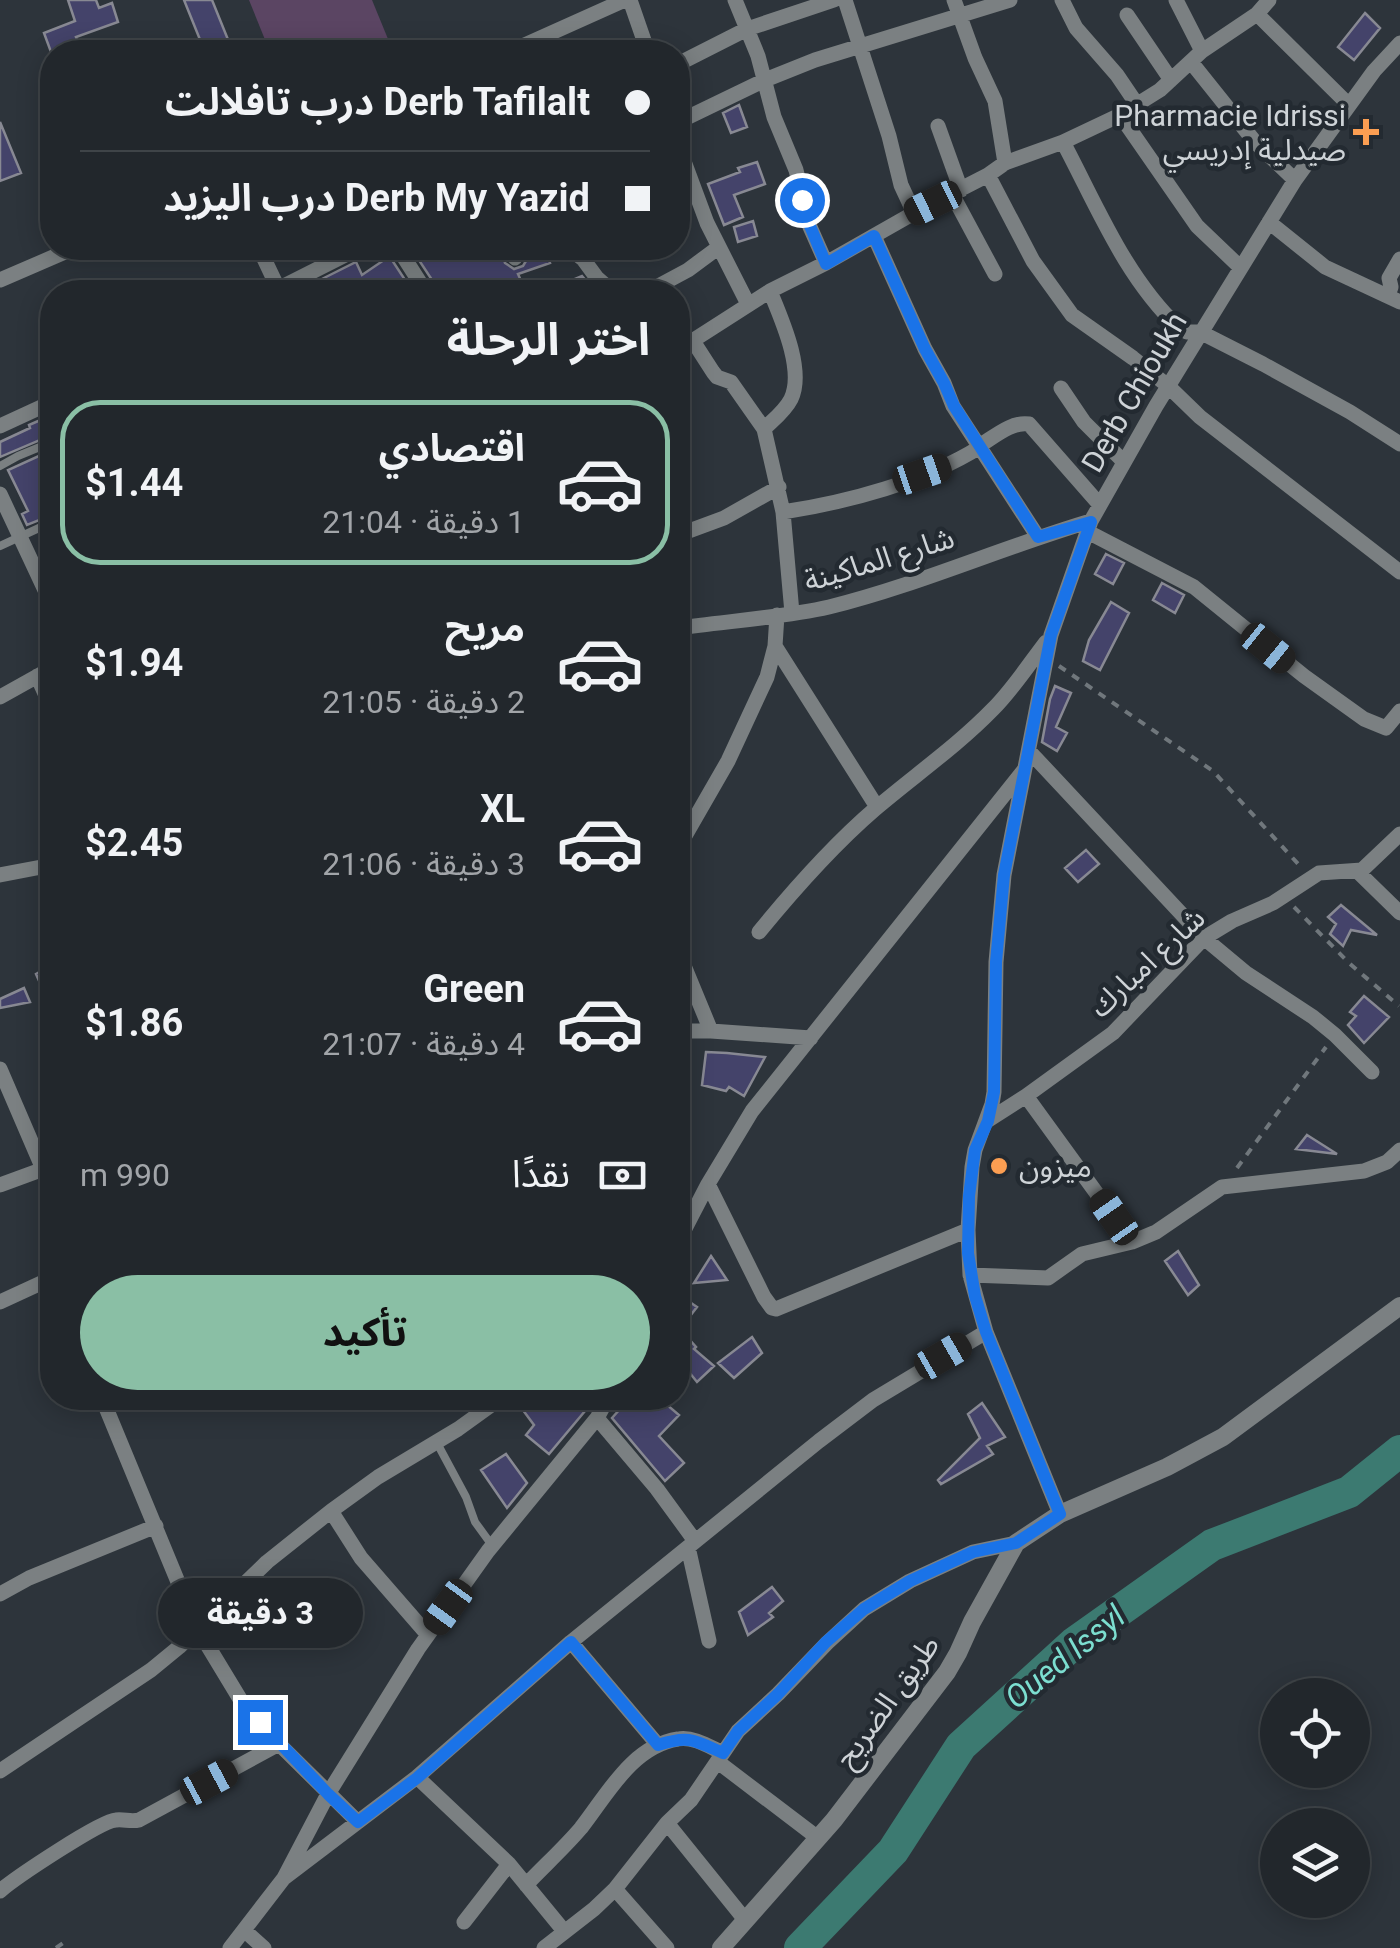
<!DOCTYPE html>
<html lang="ar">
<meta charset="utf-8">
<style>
body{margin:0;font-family:Roboto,"Noto Sans Arabic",sans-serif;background:#2e3338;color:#f1f3f6;direction:rtl;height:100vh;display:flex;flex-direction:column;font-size:38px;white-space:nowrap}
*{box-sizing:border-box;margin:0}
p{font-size:32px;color:#a2a5a9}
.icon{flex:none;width:55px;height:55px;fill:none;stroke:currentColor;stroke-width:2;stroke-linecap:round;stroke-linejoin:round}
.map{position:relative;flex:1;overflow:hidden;direction:ltr}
.panel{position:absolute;left:40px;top:280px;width:650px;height:1130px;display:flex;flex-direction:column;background:#22272c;border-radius:40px;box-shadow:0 5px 25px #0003,0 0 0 2px #3f4448;direction:rtl}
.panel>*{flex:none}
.top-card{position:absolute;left:40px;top:40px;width:650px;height:220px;border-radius:40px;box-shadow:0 5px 25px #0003,0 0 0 2px #3f4448;direction:rtl;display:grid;align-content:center;height:220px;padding:0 40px;background:#22272c}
.fabs{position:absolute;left:1260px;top:1678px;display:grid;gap:20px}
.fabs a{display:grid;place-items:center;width:110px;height:110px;border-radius:50%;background:#22272c;box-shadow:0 5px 25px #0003,0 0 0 2px #3f4448;font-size:50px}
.end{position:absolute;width:45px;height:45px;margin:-22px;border:12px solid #1a73e8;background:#fff;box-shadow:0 0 0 5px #fff}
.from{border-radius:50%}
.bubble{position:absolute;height:70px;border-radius:35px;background:#22272c;box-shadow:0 5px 25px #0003,0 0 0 2px #3f4448;font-size:32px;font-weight:700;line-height:70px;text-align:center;direction:rtl}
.car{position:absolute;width:30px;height:60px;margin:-30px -15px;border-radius:12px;box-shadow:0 0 8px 2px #0007;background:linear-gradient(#222 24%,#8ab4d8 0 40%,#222 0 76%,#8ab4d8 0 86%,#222 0)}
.top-card b{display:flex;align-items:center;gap:35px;height:95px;font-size:38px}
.top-card b+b{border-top:2px solid #3f4448}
.top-card i{width:25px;height:25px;background:#f1f3f6}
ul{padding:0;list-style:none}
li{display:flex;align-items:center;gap:30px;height:165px;margin:0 20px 15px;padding:0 20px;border:5px solid transparent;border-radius:40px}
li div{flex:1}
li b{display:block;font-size:38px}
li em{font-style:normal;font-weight:700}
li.current{border-color:#8abfa5}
li>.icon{width:90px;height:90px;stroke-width:1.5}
h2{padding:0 40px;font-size:45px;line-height:120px}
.pay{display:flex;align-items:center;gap:25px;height:110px;padding:0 40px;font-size:38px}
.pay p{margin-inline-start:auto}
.button{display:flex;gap:20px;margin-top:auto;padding:20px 40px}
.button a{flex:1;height:115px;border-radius:60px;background:#8abfa5;color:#111;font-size:40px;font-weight:700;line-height:115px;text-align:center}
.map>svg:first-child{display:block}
</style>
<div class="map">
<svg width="1400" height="1948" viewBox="0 0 1400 1948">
<rect width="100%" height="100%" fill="#2d343b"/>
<!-- green -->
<path fill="#5b4563" d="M249 0H372L388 39 356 52H270Z"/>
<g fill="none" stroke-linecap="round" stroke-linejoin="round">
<!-- river -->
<path stroke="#3c7a71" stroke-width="32" d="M800 1948 893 1851 961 1746 1074 1643 1212 1545 1349 1492 1400 1451"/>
</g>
<!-- building -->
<path fill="#44436a" stroke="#888993" stroke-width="2.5" d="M68 0H96L99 8 112 3 118 22 76 37 82 52H51L44 33 75 21Z
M184 0H212L233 52H205Z
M1365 13 1380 28 1354 60 1338 47Z
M739 105 747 127 731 133 723 113Z
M0 122 21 173 0 181Z
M757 162 765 184 734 195 743 217 724 225 708 184 740 172 738 168Z
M753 221 757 236 738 242 734 227Z
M380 248H387L388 254 413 292H325L320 280 356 262 362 275 387 258Z
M411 248H500L505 263 514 269 523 266 526 261 523 248H544L550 263 518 274 526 292H437L436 286Z
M582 276 595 291 544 292Z
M52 415V435L0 457V442L30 428 29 425Z
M52 450V515L27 525 22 514 28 511 8 470Z
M1106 554 1124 563 1113 584 1095 574Z
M1162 583 1184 595 1175 613 1153 600Z
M1111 602 1129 613 1100 670 1083 661 1089 640Z
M1055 686 1071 693 1056 727 1067 733 1057 751 1042 742 1050 699Z
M1086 850 1099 864 1078 882 1065 868Z
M1341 905 1377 935 1351 930 1343 946 1330 934 1336 924 1328 917Z
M52 965V1010L36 974Z
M24 988 30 1002 0 1008V999Z
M1364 996 1389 1017 1364 1043 1348 1025 1356 1016 1350 1012Z
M706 1052 727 1053 765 1057 744 1096 729 1087 726 1091 702 1085Z
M1307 1135 1337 1154 1296 1149Z
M1178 1251 1199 1285 1188 1295 1165 1261Z
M711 1256 727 1280 694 1283Z
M678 1294 697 1307 680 1329 696 1347 694 1349 714 1366 697 1382 681 1362 678 1366Z
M752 1337 762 1353 734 1378 718 1363Z
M514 1398H539L548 1410 558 1398H566L585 1411 549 1454 526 1435 534 1425Z
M630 1398H659L679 1415 659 1436 684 1463 665 1481 612 1418Z
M982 1403 1005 1437 987 1446 993 1454 941 1484 938 1480 980 1438 968 1414Z
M506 1454 527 1483 507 1508 481 1470Z
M772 1587 783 1601 769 1613 773 1617 748 1635 739 1612Z"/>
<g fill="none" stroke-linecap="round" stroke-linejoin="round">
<!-- path -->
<path stroke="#70777c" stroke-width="4" stroke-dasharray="8 8" stroke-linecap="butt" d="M1059 666 1213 771 1300 866
M1294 907 1349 963 1399 1006
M1237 1168 1326 1047
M56 1948 69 1939"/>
<!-- service -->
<path stroke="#7b8082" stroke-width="8" d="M0 466 18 456 52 442
M0 546 52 522
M437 1443 466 1497 475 1522 491 1544"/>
<!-- minor -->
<path stroke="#7b8082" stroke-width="15" d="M630 0 648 52
M735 0 758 56 774 117 796 170 810 227 826 263
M845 0 889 136 901 185 914 213
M954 0 975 58 995 101 1005 163
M1062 0 1076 28 1117 75 1136 103
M1176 0 1202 51
M1257 14 1349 105
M1127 15 1171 80
M509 52 625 0
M1191 62 1255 142 1295 180
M678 64 747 29 834 0
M1120 115 1197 226 1240 267
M678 122 765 80 815 60 1010 0
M938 126 961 190
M1063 142C1097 206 1125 277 1179 328L1187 332H1200L1263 364 1350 412 1400 444
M678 145 707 223 748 304
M988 175 1033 261 1072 315 1133 358 1168 386 1200 417 1400 572
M952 194 995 274
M1269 222 1325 267 1400 302
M874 236 925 349 944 383 953 406 1038 537
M259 248 277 286 274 291
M398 248 426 292
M511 248 515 258
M569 248 583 259 597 278 613 292
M0 280 74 248
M770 291C781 318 805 370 791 399 785 411 773 420 764 429L783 512 792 613
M272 292 359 248
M647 292 688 270 719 247
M1388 295 1391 287 1389 278 1400 259
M693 341 713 372 717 377 731 382 764 429
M678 350 770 291 826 263 914 213 988 175 1005 163 1063 142 1120 115 1160 90 1202 51 1257 14 1269 0
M1061 388 1084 422 1123 461
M0 426 52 402
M979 446C994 437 1012 421 1029 424L1100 505
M0 494 52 605
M783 512C848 502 924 482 980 447
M1088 532 1194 587 1304 676 1364 719 1386 728 1400 711
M678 535 724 518 779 487
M678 628C728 621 780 618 829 607 918 585 1003 547 1091 521
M775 646 877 807
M37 676 52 709
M0 697 52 668
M1030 752 1204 938 1246 973 1313 1017 1335 1035 1372 1072
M678 848 728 761 767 677 775 646 777 615
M1357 871 1400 913
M0 875 52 865
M759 932C795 888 832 846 875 809 915 775 957 746 993 709 1013 689 1029 664 1046 642
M678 951 711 1031
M678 1031H711L811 1038
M0 1069 43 1169
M1026 1096 1132 1242
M987 1121 1026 1096 1113 1033 1204 938 1232 921 1273 903 1319 873 1362 870 1400 834
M708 1184 764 1297 772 1308 776 1309 968 1230
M0 1185 49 1167
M678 1242 708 1184 752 1111 1024 770
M970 1275 1048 1278 1082 1254 1132 1242 1156 1232 1222 1187 1364 1171 1387 1162 1400 1150
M0 1302 52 1278
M102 1398 197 1628 240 1699 279 1744 358 1822
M597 1418 657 1489 695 1541
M331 1511 361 1558 428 1635
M1060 1514 986 1332 970 1275 968 1230 972 1167 975 1150 992 1104 994 1092 996 962 1004 875 1051 635 1091 521 1156 406 1295 180 1374 71 1400 43
M688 1547 709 1641
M0 1594 29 1578 156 1526
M571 1642 658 1745
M718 1762 818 1838
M0 1771 151 1670 179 1647 267 1562 331 1511 378 1477 458 1429 501 1398
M417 1777 509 1864 564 1931
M667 1823 746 1921
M284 1878 417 1777 571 1642 819 1441 873 1400 986 1332
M526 1885C544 1866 564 1848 581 1828 607 1795 632 1746 678 1739 693 1736 710 1747 723 1753
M615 1889 667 1948
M0 1891C15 1878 100 1821 116 1820 124 1819 131 1822 139 1820L279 1744
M464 1922 509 1864
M244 1930 264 1948
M230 1948 284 1878 328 1794 418 1649 488 1551 597 1418 608 1398
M544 1948 594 1909 615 1889 667 1823 691 1800 738 1731 778 1694 827 1643 864 1609 910 1581 973 1552 1016 1543"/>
<!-- tertiary -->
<path stroke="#7b8082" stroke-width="18" d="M721 1948 834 1820 947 1672 958 1653 972 1622 1016 1543 1060 1514 1167 1467 1223 1437 1400 1306"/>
</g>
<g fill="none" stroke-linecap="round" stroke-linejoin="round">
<!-- route -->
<path stroke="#1a73e8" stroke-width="12" d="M260 1722 328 1794 358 1822 417 1778 571 1642 658 1745C689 1735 694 1740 723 1753L738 1731 778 1694 826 1642 864 1609 910 1581 973 1552 1016 1543 1060 1514 986 1332 975 1296 968 1253 969 1196 975 1150 988 1121 994 1092 996 962 1004 875 1051 635 1091 522 1038 537 954 406 944 383 925 349 874 236 826 264 810 226 802 200"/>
</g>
<!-- markers -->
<g fill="#fb9e52" stroke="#232a31" stroke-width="4">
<path d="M1361 117h10v10h10v10h-10v10h-10v-10h-10v-10h10z"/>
<circle cx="999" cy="1166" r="10"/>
</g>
<g text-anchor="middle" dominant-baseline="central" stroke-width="9" stroke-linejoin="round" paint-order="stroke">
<!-- poi labels -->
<g font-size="30" fill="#ced3d7" stroke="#232a31" text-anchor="end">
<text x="1346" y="115">Pharmacie Idrissi<tspan x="1346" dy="34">صيدلية إدريسي</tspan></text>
<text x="1019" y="1166" text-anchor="start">ميزون</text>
</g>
<!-- street labels -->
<g font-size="30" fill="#ced3d7" stroke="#232a31">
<text transform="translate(1134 392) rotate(-60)">Derb Chioukh</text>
<text transform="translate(879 559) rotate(-17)">شارع الماكينة</text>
<text transform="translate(1147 962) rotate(-43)">شارع امبارك</text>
<text transform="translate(887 1701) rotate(-54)">طريق الضريح</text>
</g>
<!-- water labels -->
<g font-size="32" font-style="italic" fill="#7cded0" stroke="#232a31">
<text transform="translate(1065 1657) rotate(-39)">Oued Issyl</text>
</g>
</g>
</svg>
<div class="fabs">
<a><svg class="icon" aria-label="locate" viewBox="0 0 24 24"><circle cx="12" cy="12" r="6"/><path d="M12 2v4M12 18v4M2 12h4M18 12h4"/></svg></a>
<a><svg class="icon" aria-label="layers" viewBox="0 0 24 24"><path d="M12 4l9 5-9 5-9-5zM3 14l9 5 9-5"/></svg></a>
</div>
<i class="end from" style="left:802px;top:200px"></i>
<i class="end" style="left:260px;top:1722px"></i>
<div class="bubble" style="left:158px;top:1578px;width:205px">3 دقيقة</div>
<i class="car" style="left:933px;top:203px;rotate:244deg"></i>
<i class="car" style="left:922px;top:474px;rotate:71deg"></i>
<i class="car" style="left:1268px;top:648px;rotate:129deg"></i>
<i class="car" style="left:1114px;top:1217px;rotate:325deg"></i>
<i class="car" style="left:943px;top:1356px;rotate:60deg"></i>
<i class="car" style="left:448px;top:1607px;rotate:216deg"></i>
<i class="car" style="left:209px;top:1782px;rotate:62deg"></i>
<div class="top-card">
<b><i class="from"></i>Derb Tafilalt درب تافلالت</b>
<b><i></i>Derb My Yazid درب اليزيد</b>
</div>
<section class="panel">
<h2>اختر الرحلة</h2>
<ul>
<li class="current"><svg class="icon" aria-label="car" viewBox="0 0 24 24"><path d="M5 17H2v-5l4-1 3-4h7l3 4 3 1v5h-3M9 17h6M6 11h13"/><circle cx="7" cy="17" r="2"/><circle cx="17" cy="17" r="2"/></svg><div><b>اقتصادي</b><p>1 دقيقة · 21:04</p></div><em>$1.44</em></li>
<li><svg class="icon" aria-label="car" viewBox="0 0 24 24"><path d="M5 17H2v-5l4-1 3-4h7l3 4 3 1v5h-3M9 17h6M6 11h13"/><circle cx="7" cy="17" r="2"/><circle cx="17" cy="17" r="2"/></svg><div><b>مريح</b><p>2 دقيقة · 21:05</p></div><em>$1.94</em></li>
<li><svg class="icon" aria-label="car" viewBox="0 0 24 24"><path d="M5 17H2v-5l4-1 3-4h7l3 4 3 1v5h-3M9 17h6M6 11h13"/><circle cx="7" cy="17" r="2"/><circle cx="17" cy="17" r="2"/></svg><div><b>XL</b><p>3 دقيقة · 21:06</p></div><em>$2.45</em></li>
<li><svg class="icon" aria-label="car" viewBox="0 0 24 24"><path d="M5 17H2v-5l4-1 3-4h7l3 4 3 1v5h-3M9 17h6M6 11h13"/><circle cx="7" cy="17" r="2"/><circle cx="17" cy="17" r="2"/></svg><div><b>Green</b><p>4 دقيقة · 21:07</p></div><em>$1.86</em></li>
</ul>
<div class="pay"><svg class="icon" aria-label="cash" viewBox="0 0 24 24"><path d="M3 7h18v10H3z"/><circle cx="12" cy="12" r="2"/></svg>نقدًا<p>990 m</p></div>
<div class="button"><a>تأكيد</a></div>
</section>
</div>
